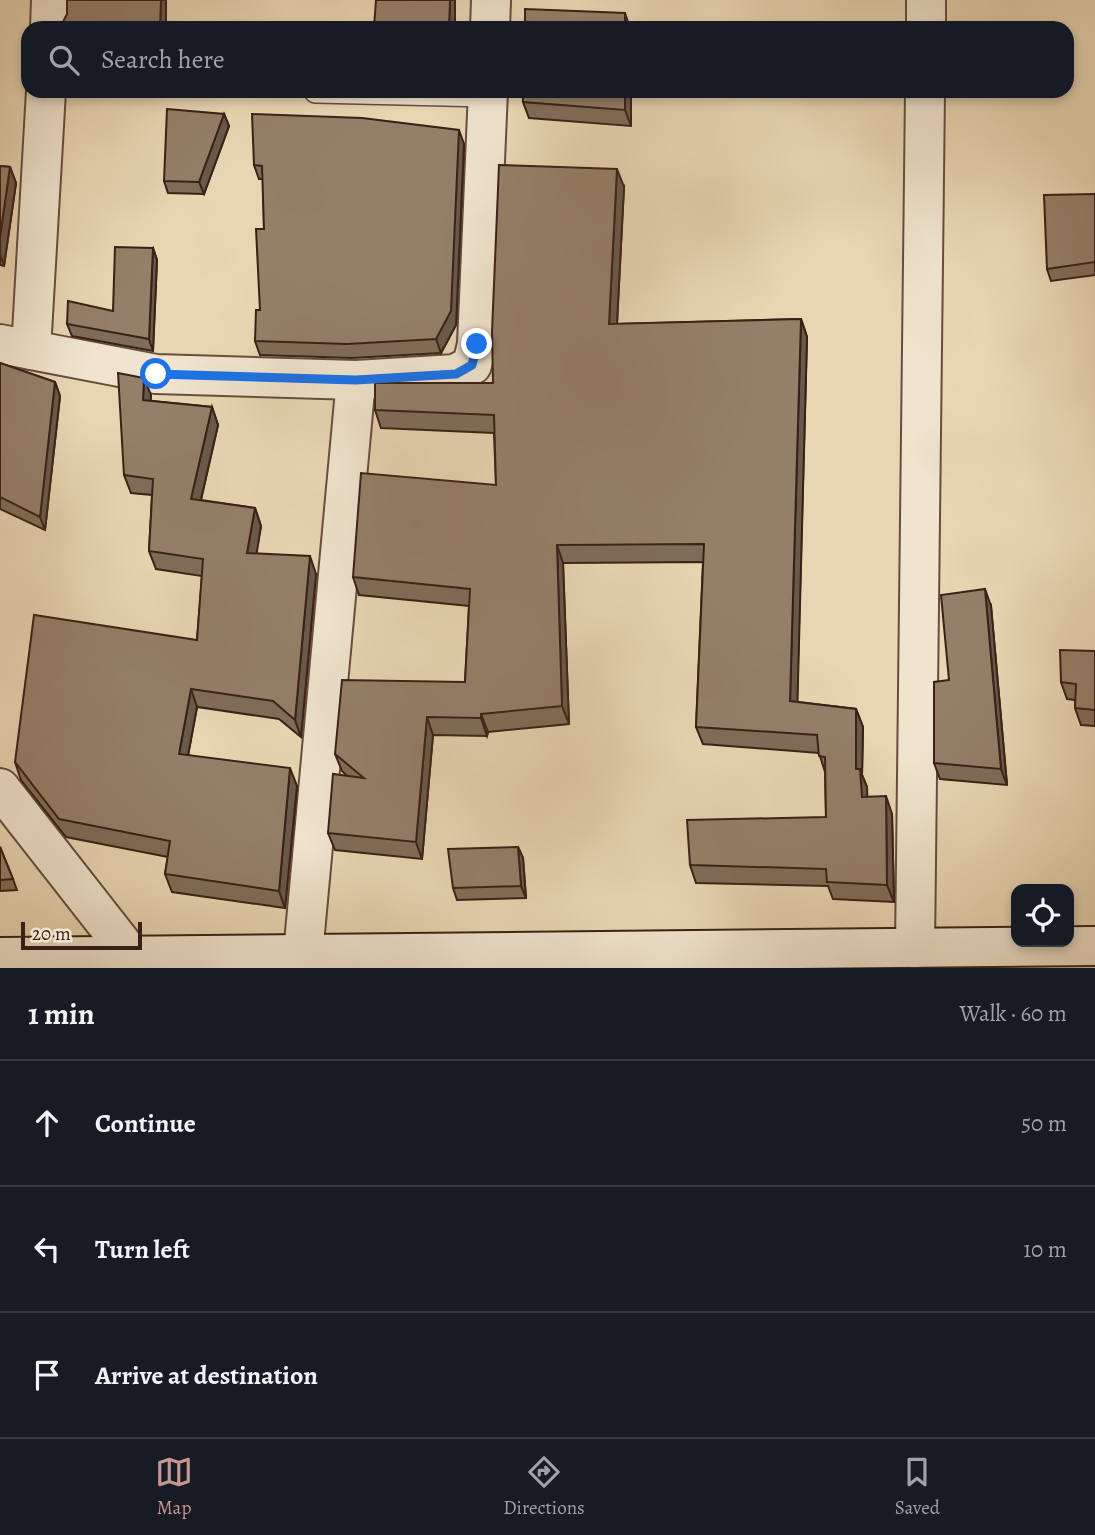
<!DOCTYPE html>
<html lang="en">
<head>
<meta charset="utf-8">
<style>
  :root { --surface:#171b24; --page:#20242c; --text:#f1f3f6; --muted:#9ea1a6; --line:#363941; --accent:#c59692 }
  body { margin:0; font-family:Alegreya,serif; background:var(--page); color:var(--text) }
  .controls { position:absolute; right:21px; bottom:21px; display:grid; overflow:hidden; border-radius:14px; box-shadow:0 4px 10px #0003 }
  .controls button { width:63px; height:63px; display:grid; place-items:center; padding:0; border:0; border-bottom:2px solid var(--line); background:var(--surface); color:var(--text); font:35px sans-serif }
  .scale { position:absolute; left:21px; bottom:18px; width:121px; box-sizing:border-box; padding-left:7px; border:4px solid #3a2117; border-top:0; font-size:19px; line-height:24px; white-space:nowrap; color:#3a2117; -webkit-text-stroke:5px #f0e4ce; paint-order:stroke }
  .stop { position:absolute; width:21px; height:21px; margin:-16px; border:5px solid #1a73e8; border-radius:50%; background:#fff }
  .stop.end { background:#1a73e8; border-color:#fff; box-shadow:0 2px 7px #0008 }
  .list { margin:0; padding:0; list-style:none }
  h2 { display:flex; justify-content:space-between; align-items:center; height:91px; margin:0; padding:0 28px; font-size:30px }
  h2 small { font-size:23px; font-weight:400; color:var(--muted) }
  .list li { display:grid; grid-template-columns:46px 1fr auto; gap:21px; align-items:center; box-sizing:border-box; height:126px; padding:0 28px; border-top:2px solid var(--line) }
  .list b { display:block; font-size:26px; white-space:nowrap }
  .list em { font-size:23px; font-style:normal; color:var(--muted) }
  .icon { flex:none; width:38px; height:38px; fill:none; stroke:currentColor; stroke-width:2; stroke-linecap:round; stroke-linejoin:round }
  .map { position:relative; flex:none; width:1095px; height:968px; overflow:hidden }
  .search { position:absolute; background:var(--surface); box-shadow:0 4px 10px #0003; left:21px; right:21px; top:21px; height:77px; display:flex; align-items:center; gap:18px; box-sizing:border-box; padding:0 24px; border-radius:21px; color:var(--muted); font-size:26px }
  .sheet { height:469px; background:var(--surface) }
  nav { display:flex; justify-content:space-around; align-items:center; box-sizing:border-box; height:98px; border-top:2px solid var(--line); background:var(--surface); font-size:19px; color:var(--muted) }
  nav a { display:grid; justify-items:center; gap:4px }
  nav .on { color:var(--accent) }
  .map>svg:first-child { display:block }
</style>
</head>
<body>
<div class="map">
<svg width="1095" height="968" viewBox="0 0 1095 968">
  <rect width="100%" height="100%" fill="#e8d6b3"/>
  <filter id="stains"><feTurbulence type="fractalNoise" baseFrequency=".00286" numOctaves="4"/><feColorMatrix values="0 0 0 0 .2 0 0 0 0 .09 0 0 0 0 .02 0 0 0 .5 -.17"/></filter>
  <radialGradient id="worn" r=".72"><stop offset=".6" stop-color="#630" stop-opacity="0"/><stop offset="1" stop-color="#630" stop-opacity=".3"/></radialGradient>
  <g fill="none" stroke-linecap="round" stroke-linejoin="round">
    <!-- lane casing -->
    <g stroke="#664e3e" stroke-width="26">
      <path id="lane" d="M316 91 488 95"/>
    </g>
    <!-- street casing -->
    <g stroke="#664e3e" stroke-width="42">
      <g id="street">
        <path d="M50 28 51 0"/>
        <path d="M490 28 491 0"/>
        <path d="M926 28V0"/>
        <path d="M0 344 156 374 356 380 455 374 472 365 477 344 488 91"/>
        <path d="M31 350 46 91"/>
        <path d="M0 788 141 968"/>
        <path d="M915 948 925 91"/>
        <path d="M303 954 356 380"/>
      </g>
    </g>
    <!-- secondary casing -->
    <g stroke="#3a2117" stroke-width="42">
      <path id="secondary" d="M0 957 1095 946"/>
    </g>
    <!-- lane -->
    <use href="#lane" stroke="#f0e4ce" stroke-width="23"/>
    <!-- street -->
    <use href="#street" stroke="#f0e4ce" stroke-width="38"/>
    <!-- secondary -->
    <use href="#secondary" stroke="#f0e4ce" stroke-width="38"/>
  </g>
  <!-- wall -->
  <g fill="#7f6d59" stroke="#3a2117" stroke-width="2">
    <path d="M631 91V126L529 118 523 102Z"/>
    <path d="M224 114 229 126 204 194 168 193 164 181Z"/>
    <path d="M464 144 456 325 441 353 352 358 260 355 255 341 260 310 264 229 263 179H259L254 165Z"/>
    <path d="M0 166 10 167 16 183 4 266 0 265Z"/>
    <path d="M624 187 617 324 801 319 807 337 797 702 856 709 863 727 862 775 867 787V797L892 814 894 902 833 899 828 886 696 883 690 865 826 817 825 772 819 753 703 744 696 727 703 562 563 563 569 724 488 732 487 736 433 735 422 859 335 850 328 833 347 776 342 771 335 754 465 682 469 606 359 595 353 577 496 485 494 433 381 428 375 410 493 383Z"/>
    <path d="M1095 194V275L1051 281 1047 269Z"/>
    <path d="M153 248 157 260 153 351 72 336 67 324 113 311Z"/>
    <path d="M0 363 55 382 60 396 45 530 0 509Z"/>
    <path d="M151 395 150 401 212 407 218 425 201 500 255 508 261 526 256 553 316 574 301 737 279 719 197 707 188 755 297 786 285 908 172 892 165 874 168 857 66 837 21 780 15 762 197 640 202 576 156 569 149 551 152 495 131 493 124 475Z"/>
    <path d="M991 606 1007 785 940 779 934 763 949 680Z"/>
    <path d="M1095 651V726L1081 725 1075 708V700L1067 699 1061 682Z"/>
    <path d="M0 847 13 879 17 890 0 891Z"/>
    <path d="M518 847 523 858 526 898 457 900 453 888Z"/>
  </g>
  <!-- shaded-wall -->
  <g fill="#685949" stroke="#3a2117" stroke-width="2">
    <path d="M161 0H166V28H160Z"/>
    <path d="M450 0H455V28H449Z"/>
    <path d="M625 13 630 28H625Z"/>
    <path d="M625 91H631V126L625 110Z"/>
    <path d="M224 114 229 126 204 194 199 182Z"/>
    <path d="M459 130 464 144 456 325 441 353 436 339Z"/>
    <path d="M10 167 16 183 4 266 0 254V237Z"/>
    <path d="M617 169 624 187 616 342 609 324Z"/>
    <path d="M153 248 157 260 153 351 149 339Z"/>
    <path d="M801 319 807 337 797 719 790 701Z"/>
    <path d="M144 378 151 395 150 418 143 400Z"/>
    <path d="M55 382 60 396 45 530 40 517Z"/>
    <path d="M212 407 218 425 197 516 191 499Z"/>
    <path d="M255 508 261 526 254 570 247 553Z"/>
    <path d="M557 545 563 563 569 724 562 706Z"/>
    <path d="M310 556 316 574 301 737 295 720Z"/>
    <path d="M985 589 991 606 1007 785 1001 769Z"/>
    <path d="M191 689 197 707 185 772 179 754Z"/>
    <path d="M856 709 863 727 862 775 867 787 868 815 862 797 856 769Z"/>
    <path d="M481 714 488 732 487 736 481 718Z"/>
    <path d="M427 717 433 735 422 859 416 842Z"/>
    <path d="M290 768 297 786 285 908 279 891Z"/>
    <path d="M886 796 892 814 894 902 887 885Z"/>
    <path d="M518 847 523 858 526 898 521 886Z"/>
  </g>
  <!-- building -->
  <g fill="#947f68" stroke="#3a2117" stroke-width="2">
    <path d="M67 0H161L160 28H60L67 14Z"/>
    <path d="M376 0H450L449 28H374Z"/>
    <path d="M525 9 625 13V28H525Z"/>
    <path d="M523 91H625V110L523 102Z"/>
    <path d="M167 109 224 114 199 182 164 181Z"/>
    <path d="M252 114 362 118 459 130 451 311 436 339 347 344 255 341 256 310H260L256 229H264L262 166 254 165Z"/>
    <path d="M499 165 617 169 609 324 801 319 790 701 856 709V769H860L862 797 886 796 887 885 827 882 826 869 690 865 687 820 826 817 825 757 819 756 817 735 696 727 704 544 557 545 562 706 481 714V718L427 717 416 842 328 833 333 774 364 778 335 754 342 680 465 682 470 589 353 577 361 473 496 485 494 415 375 410V383H493L492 332Z"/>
    <path d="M0 166 10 167 0 237Z"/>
    <path d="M1095 194V262L1047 269 1044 195Z"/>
    <path d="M115 247 153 248 149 339 67 324 68 301 113 311Z"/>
    <path d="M0 363 55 382 40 517 0 497Z"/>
    <path d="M118 373 144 378 143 400 212 407 191 499 255 508 247 553 310 556 295 720 273 701 191 689 179 754 290 768 279 891 165 874 170 841 59 819 15 762 34 615 197 640 203 559 149 551 153 479 124 475Z"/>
    <path d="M985 589 1001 769 934 763V682L949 680 941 595Z"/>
    <path d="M1060 650 1095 651V710L1075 708 1076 684 1061 682Z"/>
    <path d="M0 847 13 879 0 880Z"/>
    <path d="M518 847 521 886 453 888 448 849Z"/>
  </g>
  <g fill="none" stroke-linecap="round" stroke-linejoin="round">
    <!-- route -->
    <path stroke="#1a73e8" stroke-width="9" d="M156 374 356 380 456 374 472 365 477 344"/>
  </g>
  <rect width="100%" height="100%" filter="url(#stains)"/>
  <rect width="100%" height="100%" fill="url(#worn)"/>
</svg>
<div class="controls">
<button><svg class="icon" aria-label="locate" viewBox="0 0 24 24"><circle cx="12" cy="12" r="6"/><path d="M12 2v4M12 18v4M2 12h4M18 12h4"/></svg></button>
</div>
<div class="scale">20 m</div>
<div class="stop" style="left:156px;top:374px"></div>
<div class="stop end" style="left:477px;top:344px"></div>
<div class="search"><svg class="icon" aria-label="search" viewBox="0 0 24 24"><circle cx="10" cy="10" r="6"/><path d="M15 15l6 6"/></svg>Search here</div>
</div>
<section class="sheet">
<h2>1 min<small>Walk · 60 m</small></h2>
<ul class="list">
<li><svg class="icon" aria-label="ahead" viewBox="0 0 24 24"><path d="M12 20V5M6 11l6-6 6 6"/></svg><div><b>Continue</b></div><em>50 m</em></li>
<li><svg class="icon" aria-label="left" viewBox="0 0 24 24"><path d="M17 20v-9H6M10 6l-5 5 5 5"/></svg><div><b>Turn left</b></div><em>10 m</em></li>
<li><svg class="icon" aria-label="arrive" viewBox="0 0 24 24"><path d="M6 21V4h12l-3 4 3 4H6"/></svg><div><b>Arrive at destination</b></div></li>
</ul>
</section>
<nav>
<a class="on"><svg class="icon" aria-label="map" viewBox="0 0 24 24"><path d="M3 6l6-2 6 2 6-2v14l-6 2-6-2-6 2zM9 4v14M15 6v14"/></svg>Map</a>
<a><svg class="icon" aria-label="directions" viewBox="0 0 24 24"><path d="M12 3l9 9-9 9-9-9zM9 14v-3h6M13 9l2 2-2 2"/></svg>Directions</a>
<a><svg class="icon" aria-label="saved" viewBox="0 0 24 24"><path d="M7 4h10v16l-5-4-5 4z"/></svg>Saved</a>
</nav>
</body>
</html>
